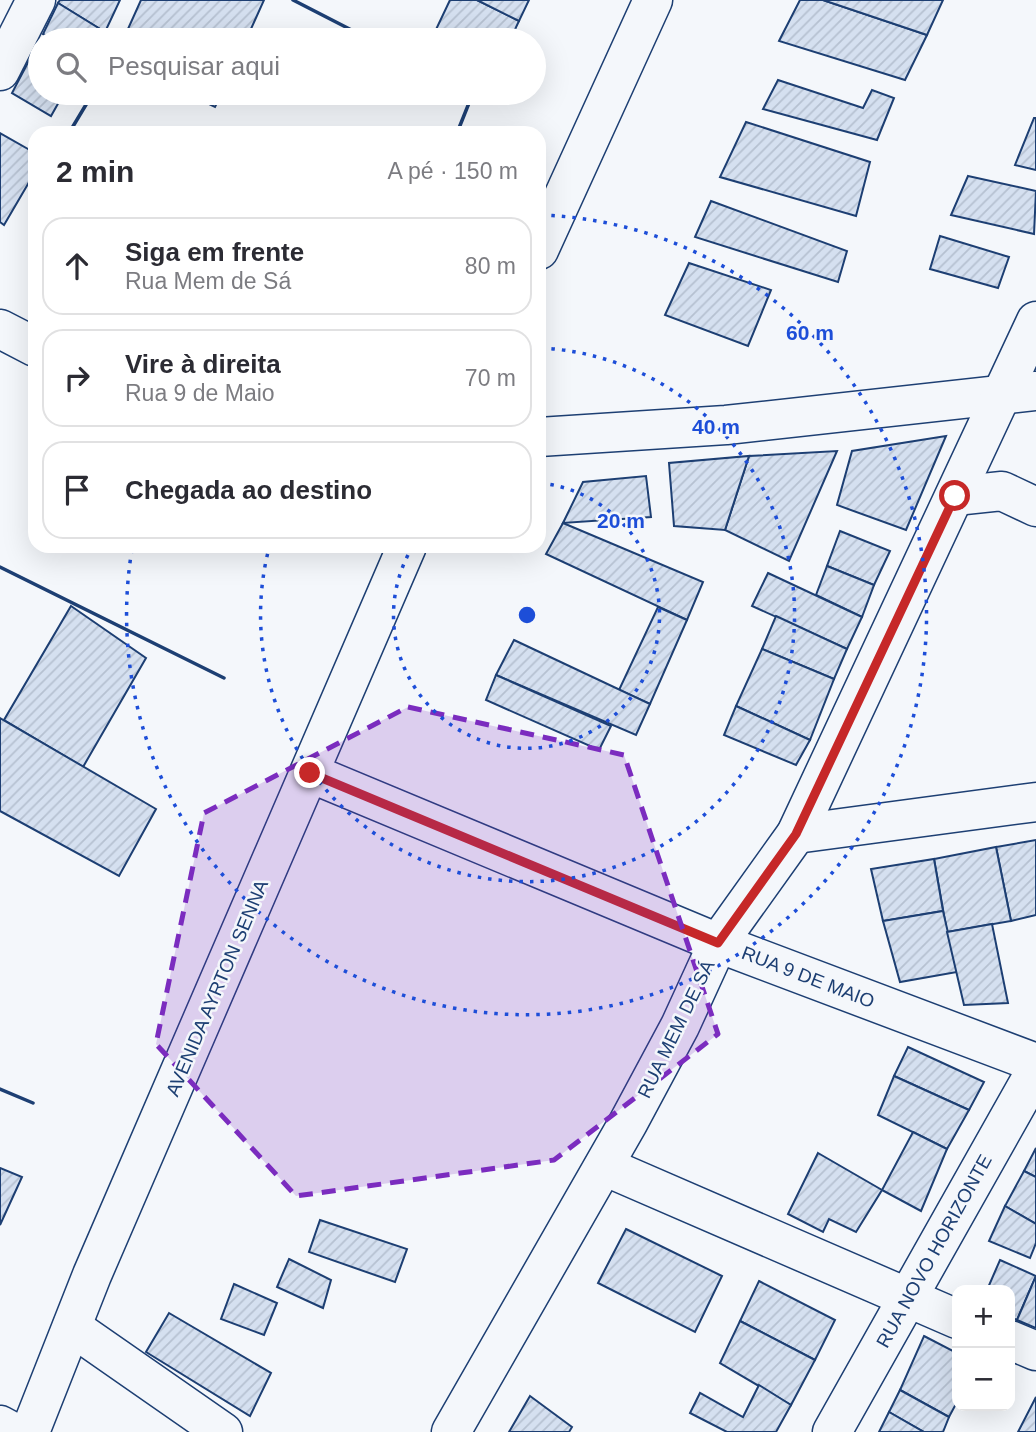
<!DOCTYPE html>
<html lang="pt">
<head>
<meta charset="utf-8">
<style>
  :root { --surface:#fff; --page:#f2f2f3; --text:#2b2b33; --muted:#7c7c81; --line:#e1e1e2 }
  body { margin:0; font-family:Arial,sans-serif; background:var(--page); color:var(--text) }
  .controls { position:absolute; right:21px; bottom:21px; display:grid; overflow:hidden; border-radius:14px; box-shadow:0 7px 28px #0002 }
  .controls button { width:63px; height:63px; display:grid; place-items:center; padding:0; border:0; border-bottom:2px solid var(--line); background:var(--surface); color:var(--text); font:35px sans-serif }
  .stop { position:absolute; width:21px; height:21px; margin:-16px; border:5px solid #c62828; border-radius:50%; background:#fff }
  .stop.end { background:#c62828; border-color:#fff; box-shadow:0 2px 7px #0008 }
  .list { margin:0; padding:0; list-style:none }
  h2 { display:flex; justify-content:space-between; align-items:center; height:91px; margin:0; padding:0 28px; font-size:30px }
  h2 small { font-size:23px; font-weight:400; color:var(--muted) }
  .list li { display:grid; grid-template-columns:46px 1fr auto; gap:21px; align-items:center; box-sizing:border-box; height:98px; margin:0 14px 14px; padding:0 14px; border:2px solid var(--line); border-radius:21px }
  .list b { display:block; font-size:26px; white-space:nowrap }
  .list p { margin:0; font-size:23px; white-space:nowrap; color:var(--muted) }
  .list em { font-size:23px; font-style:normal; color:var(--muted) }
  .icon { flex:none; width:38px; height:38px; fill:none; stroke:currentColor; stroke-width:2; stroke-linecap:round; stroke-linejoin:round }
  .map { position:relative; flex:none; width:1036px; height:1432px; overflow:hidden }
  .search { position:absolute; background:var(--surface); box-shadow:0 7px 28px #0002; left:28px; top:28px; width:518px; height:77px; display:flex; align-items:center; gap:18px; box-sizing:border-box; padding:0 24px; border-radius:38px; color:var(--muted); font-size:26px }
  .panel { position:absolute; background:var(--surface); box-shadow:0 7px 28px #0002; left:28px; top:126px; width:518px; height:427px; border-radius:21px }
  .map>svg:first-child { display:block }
</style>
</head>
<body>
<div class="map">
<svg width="1036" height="1432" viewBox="0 0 1036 1432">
  <defs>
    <pattern id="building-hatch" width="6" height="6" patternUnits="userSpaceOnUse" patternTransform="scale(1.75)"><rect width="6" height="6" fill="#d5e0f0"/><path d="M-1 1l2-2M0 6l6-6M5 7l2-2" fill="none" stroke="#b6c1d1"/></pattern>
  </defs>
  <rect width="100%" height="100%" fill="#f4f7fb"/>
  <!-- building -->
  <g fill="url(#building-hatch)" stroke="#1d3f73" stroke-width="2">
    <path d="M60 0H120L105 32 58 3Z"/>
    <path d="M141 0H264L246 40H123Z"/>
    <path d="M450 0H477L519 21 510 40H431Z"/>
    <path d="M477 0H529L519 21Z"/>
    <path d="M800 0H823L927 35 905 80 779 41Z"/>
    <path d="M823 0H943L927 35Z"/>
    <path d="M58 3 105 32 100 40H54L43 34Z"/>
    <path d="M35 49 40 52V93H64L51 116 12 93Z"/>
    <path d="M778 80 863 108 872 90 894 98 877 140 763 109Z"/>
    <path d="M186 93H222L215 107Z"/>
    <path d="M1034 118H1036V170L1015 165Z"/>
    <path d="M746 122 870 162 856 216 720 177Z"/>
    <path d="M0 133 35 153V172L4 225 0 222Z"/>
    <path d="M968 176 1036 191 1034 234 951 215Z"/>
    <path d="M711 201 847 251 838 282 695 237Z"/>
    <path d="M940 236 1009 257 998 288 930 269Z"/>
    <path d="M689 263 771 290 748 346 665 315Z"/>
    <path d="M946 436 906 530 837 505 852 451Z"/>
    <path d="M837 451 789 561 725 530 749 456Z"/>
    <path d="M749 456 725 530 674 526 669 463Z"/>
    <path d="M646 476 651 517 563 523 583 482Z"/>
    <path d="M563 523 703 582 687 620 546 554Z"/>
    <path d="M840 531 890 551 874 585 827 566Z"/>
    <path d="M827 566 874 585 862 617 816 595Z"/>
    <path d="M768 573 862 617 847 649 752 606Z"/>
    <path d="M71 606 146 658 83 767 4 720Z"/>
    <path d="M658 607 687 620 650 704 619 690Z"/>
    <path d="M776 616 847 649 834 679 762 649Z"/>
    <path d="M514 640 650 704 636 735 496 675Z"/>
    <path d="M762 649 834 679 810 740 736 706Z"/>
    <path d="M496 675 611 726 599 750 486 700Z"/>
    <path d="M736 706 810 740 796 765 724 735Z"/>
    <path d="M0 718 156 809 119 876 0 811Z"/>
    <path d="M1036 840V915L1011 921 996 847Z"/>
    <path d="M996 847 1011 921 947 932 934 859Z"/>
    <path d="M934 859 943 911 883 921 871 869Z"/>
    <path d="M943 911 957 972 900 982 883 921Z"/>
    <path d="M992 924 1008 1003 964 1005 947 932Z"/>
    <path d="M908 1047 984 1082 969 1110 894 1076Z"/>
    <path d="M894 1076 969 1110 947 1149 878 1115Z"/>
    <path d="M913 1132 947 1149 921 1211 882 1190Z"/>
    <path d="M1036 1148V1177L1024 1171Z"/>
    <path d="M818 1153 882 1190 856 1232 829 1219 823 1232 788 1214Z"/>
    <path d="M0 1168 22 1177 0 1225Z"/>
    <path d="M1024 1171 1036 1177V1224L1005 1206Z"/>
    <path d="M1005 1206 1036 1224V1243L1030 1258 989 1241Z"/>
    <path d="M320 1220 407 1249 395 1282 309 1252Z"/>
    <path d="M626 1229 722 1276 695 1332 598 1283Z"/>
    <path d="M289 1259 331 1280 323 1308 277 1287Z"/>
    <path d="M1000 1260 1036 1276 1017 1320 1010 1317V1290H987Z"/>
    <path d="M1036 1276V1328L1017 1320Z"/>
    <path d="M759 1281 835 1320 815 1360 740 1321Z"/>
    <path d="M234 1284 277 1303 264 1335 221 1319Z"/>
    <path d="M169 1313 271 1373 250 1416 146 1352Z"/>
    <path d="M740 1321 815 1360 791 1405 720 1363Z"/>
    <path d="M924 1336 957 1353V1402L949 1417 900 1390Z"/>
    <path d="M759 1385 791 1405 776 1432H727L690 1413 700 1393 743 1417Z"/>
    <path d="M900 1390 949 1417 943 1432H924L889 1412Z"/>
    <path d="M530 1396 572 1427 569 1432H509Z"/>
    <path d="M1036 1397V1432H1018Z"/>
    <path d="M889 1412 924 1432H879Z"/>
  </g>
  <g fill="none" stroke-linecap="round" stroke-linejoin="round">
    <!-- street casing -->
    <g stroke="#1d3f73" stroke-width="41">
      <g id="street">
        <path d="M0 71 36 0"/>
        <path d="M0 329 35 347"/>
        <path d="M539 437 726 425 1036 391"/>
        <path d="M955 496 1002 491 1036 507"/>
        <path d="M310 773 718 943 1036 1063"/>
        <path d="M796 834 1036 802"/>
        <path d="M604 1166 957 1319"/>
        <path d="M72 1327 223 1432"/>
        <path d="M1010 1340 1036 1351"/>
        <path d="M0 1425 13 1432"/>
        <path d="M451 1432 628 1123 680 1026 718 943 796 834 1036 321"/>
        <path d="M832 1432 1036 1070"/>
      </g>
    </g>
    <!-- highway casing -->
    <g stroke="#1d3f73" stroke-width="41">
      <g id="highway">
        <path d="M539 250 653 0"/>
        <path d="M30 1432 92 1275 407 546"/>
      </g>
    </g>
    <!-- street -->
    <use href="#street" stroke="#f4f7fb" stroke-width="38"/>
    <!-- highway -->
    <use href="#highway" stroke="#f4f7fb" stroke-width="38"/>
    <!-- wall -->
    <g stroke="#1d3f73" stroke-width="3.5">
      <path d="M293 0 371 40"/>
      <path d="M69 133 93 93"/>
      <path d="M457 133 473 93"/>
      <path d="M0 567 224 678"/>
      <path d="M0 1089 33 1103"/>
    </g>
  </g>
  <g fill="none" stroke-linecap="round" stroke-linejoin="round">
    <!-- route -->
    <path stroke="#c62828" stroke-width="9" d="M310 773 718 943 796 834 955 496"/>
  </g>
  <!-- marked area -->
  <path fill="#7b2cbf" fill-opacity="0.2" stroke="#7b2cbf" stroke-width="5" stroke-dasharray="14 9" stroke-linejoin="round" d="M408 707 624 755 718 1034 554 1160 296 1196 156 1044 204 813Z"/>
  <!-- distance rings -->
  <g fill="none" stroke="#1d4ed8" stroke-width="3.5" stroke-dasharray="3.5 7">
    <path d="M540 483A133 133 0 1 1 413 546"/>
    <path d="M541 348A267 267 0 1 1 269 548"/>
    <path d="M541 215A400 400 0 1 1 132 549"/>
  </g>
  <g text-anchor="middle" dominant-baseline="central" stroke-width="5" stroke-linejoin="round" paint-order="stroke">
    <!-- street labels -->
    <g font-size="19" fill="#1d3f73" stroke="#f4f7fb">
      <text transform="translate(808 977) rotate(21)">RUA 9 DE MAIO</text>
      <text transform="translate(217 988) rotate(-67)">AVENIDA AYRTON SENNA</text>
      <text transform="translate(676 1029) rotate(-64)">RUA MEM DE SÁ</text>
      <text transform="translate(934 1251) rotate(-61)">RUA NOVO HORIZONTE</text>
    </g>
  </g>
  <circle cx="527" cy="615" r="10" fill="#1d4ed8" stroke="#f4f7fb" stroke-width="3.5"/>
  <g font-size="21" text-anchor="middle" font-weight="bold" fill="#1d4ed8" stroke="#f4f7fb" stroke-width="5" stroke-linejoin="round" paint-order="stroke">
    <text x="810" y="340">60 m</text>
    <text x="716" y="434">40 m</text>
    <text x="621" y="528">20 m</text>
  </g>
</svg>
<div class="controls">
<button>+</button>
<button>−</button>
</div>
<div class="stop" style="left:955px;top:496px"></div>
<div class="stop end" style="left:310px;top:773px"></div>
<div class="search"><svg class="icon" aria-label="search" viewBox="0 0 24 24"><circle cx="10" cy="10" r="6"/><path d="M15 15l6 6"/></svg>Pesquisar aqui</div>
<section class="panel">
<h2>2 min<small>A pé · 150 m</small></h2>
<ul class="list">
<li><svg class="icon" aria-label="ahead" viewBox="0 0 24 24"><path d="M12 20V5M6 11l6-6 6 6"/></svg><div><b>Siga em frente</b><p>Rua Mem de Sá</p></div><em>80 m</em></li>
<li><svg class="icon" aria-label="right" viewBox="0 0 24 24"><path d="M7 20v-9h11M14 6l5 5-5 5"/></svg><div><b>Vire à direita</b><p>Rua 9 de Maio</p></div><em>70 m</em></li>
<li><svg class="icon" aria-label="arrive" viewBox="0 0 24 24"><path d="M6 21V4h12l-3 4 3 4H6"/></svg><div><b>Chegada ao destino</b></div></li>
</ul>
</section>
</div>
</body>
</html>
